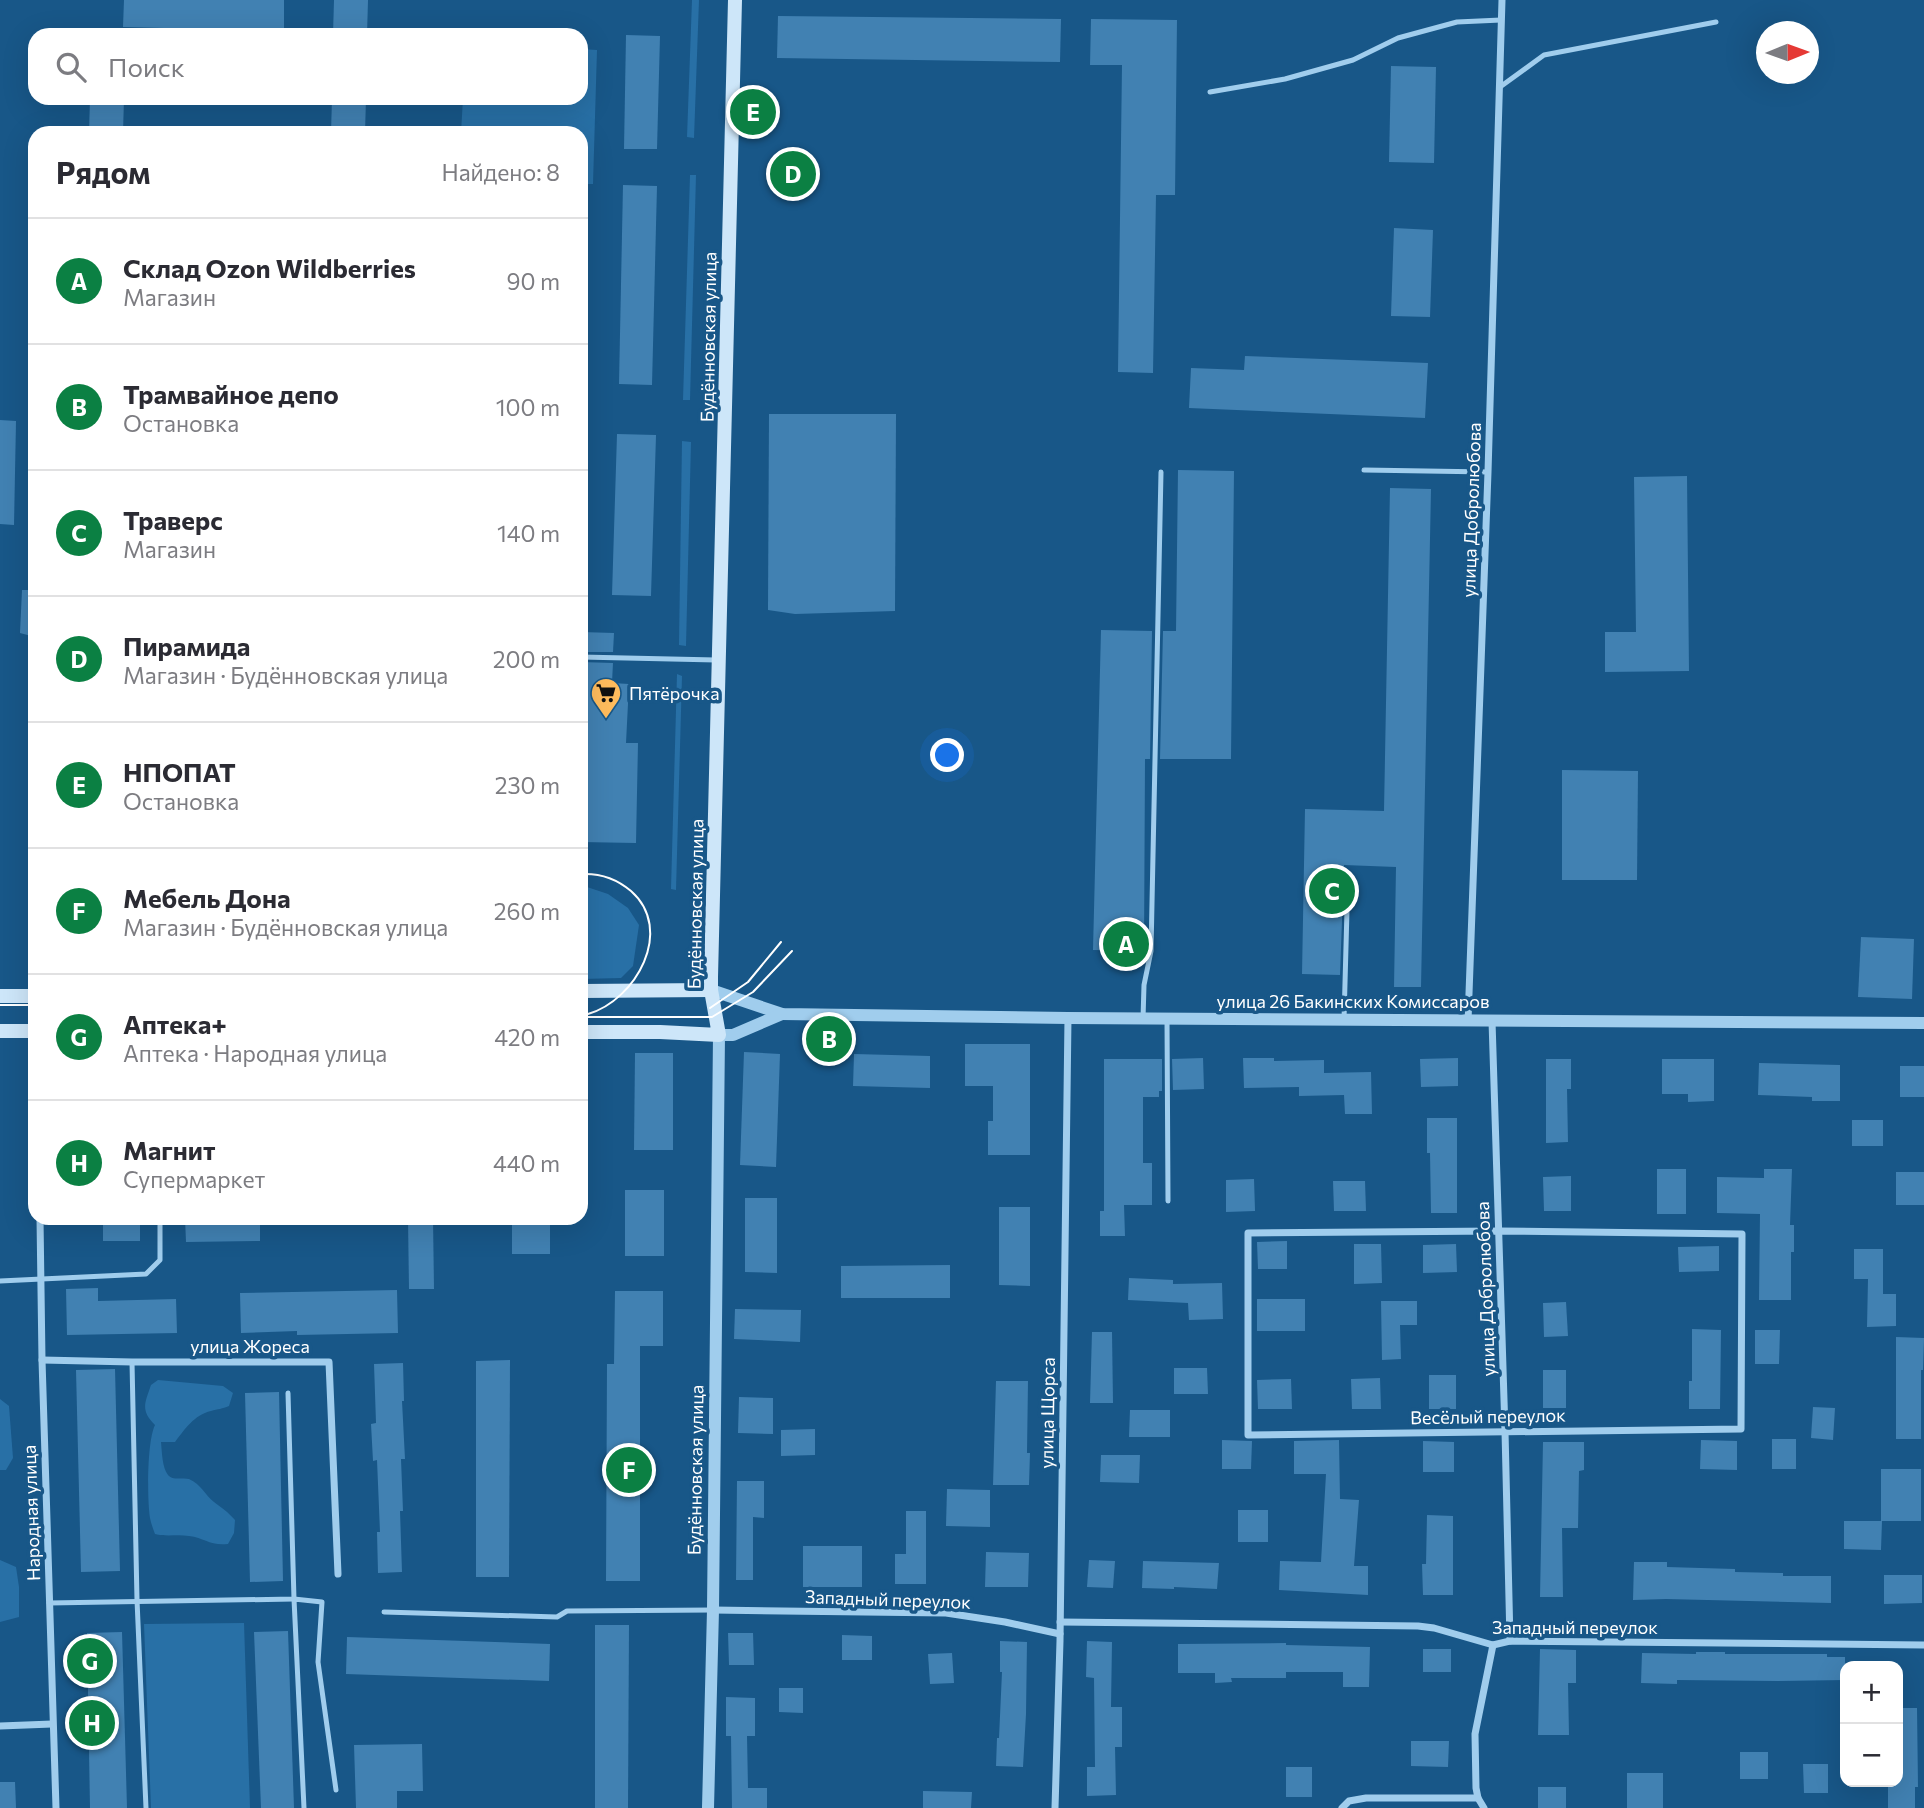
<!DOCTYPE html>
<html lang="ru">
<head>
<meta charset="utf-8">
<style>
  :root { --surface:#fff; --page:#f7f7f7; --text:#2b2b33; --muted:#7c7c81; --line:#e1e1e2; --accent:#0b8043 }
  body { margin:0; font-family:Commissioner,sans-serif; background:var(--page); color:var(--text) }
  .controls { position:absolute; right:21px; bottom:21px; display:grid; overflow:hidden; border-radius:14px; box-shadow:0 7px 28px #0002 }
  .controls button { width:63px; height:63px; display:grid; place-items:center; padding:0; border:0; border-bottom:2px solid var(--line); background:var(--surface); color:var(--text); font:35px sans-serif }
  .compass { position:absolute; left:1756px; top:21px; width:63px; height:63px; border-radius:50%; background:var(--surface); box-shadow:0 7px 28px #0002; rotate:89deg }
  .you { position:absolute; left:948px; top:756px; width:24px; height:24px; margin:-18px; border:5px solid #fff; border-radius:50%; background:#1a73e8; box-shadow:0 0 0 10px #1a73e833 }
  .badge { display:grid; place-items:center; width:46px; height:46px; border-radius:50%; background:var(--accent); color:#fff; font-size:23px; font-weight:700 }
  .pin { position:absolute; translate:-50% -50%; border:4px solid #fff; box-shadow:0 2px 7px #0006 }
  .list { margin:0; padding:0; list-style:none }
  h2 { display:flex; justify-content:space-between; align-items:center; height:91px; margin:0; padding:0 28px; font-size:30px }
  h2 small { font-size:23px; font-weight:400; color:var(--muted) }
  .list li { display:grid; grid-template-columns:46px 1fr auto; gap:21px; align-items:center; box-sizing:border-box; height:126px; padding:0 28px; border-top:2px solid var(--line) }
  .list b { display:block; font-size:26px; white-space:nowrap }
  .list p { margin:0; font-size:23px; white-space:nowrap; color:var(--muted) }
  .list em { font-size:23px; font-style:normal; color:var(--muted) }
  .icon { flex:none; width:38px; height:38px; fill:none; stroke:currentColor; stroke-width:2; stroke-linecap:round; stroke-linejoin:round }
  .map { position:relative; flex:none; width:1924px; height:1808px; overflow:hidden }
  .search { position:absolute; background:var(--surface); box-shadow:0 7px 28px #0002; left:28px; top:28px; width:560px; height:77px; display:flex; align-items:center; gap:18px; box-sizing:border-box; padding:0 24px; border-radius:21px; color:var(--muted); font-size:26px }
  .panel { position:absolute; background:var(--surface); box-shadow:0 7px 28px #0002; left:28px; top:126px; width:560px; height:1099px; border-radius:21px }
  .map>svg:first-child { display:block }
</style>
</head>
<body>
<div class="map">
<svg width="1924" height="1808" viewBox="0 0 1924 1808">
  <rect width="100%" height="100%" fill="#185788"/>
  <!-- green -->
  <g fill="#2870a6">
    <path d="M692 0H699L694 138 687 137Z"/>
    <path d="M581 49 597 50 593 184H581V133H461L463 98H581Z"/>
    <path d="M690 175H696L690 400H683Z"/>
    <path d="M682 441 691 442 686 646 679 645Z"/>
    <path d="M677 674 682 676 676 890 671 889Z"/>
    <path d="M581 885 608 894 628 908 639 925 633 966 621 978 581 979Z"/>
    <path d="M158 1380 223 1386 233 1393 229 1406C222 1409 218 1409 211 1411 194 1415 185 1429 175 1442H161C162 1452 162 1467 168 1475 173 1481 183 1477 189 1479 201 1484 205 1495 214 1502 222 1508 228 1512 235 1520L234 1533 228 1544C210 1546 205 1538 189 1536 177 1534 167 1537 155 1534 153 1529 151 1523 150 1518 147 1499 147 1441 155 1425 140 1410 145 1403 151 1385Z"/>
    <path d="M0 1399 9 1406 13 1458 6 1470H0Z"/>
    <path d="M0 1560 16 1567 19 1587V1617L0 1622Z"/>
    <path d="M244 1623 250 1808H151L144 1624Z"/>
  </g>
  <!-- building -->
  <g fill="#4181b2">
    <path d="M124 0H284V31L123 27Z"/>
    <path d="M334 0H368L367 35H333Z"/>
    <path d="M778 16 1061 19 1060 62 777 58Z"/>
    <path d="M1091 19 1177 20 1175 195H1156L1153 373 1118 372 1122 65H1090Z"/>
    <path d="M626 35 660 36 657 149H624Z"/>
    <path d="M1391 66 1436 67 1434 163 1389 162Z"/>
    <path d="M90 98H124L123 133H89Z"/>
    <path d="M332 98H366L365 133H331Z"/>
    <path d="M623 185 657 186 652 385 619 384Z"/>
    <path d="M1394 228 1433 230 1430 317 1391 316Z"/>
    <path d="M1245 356 1428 363 1425 418 1189 408 1191 368 1244 370Z"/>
    <path d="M769 414H896L895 611 795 614 768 610Z"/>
    <path d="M0 420 16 421 14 525 0 524Z"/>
    <path d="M617 434 656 435 651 596 612 595Z"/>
    <path d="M1178 470 1234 471 1231 759H1160L1163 631H1176Z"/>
    <path d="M1687 476 1689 671 1605 672V632H1636L1634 477Z"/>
    <path d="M1390 488 1431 489 1421 987H1394L1396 867 1344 865 1340 975 1302 974 1305 809 1384 811Z"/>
    <path d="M22 590H35V637L20 633Z"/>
    <path d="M1101 630 1152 631 1150 759H1145L1144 951 1093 950Z"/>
    <path d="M581 632 614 633 613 652H581Z"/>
    <path d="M581 662 613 663 612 683 629 684 626 743H638L636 843 581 842Z"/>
    <path d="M1562 770 1638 771 1637 880H1562Z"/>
    <path d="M1861 937 1914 939 1912 999 1858 997Z"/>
    <path d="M965 1044H1030V1155H988V1121H993V1086H965Z"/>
    <path d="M744 1052 780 1054 776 1167 740 1165Z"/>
    <path d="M635 1053H673V1150H634Z"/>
    <path d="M854 1054 930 1056V1088L853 1086Z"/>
    <path d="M1203 1058 1204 1089 1173 1090 1172 1059Z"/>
    <path d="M1243 1058H1274V1061L1324 1060V1073L1371 1072 1372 1114H1345L1344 1095 1299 1096V1087L1244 1088Z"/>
    <path d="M1458 1058V1086L1421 1087 1420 1059Z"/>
    <path d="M1104 1059H1162V1091H1159V1097H1143V1163H1152V1205H1124L1125 1236H1100V1211H1104Z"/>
    <path d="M1546 1059H1571V1089H1567L1568 1142 1546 1143Z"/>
    <path d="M1662 1059H1714V1101L1688 1102V1094H1662Z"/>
    <path d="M1759 1063 1840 1065V1101H1812V1097L1758 1095Z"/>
    <rect x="1900" y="1066" width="24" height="31"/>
    <path d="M1427 1118H1457V1213H1431L1430 1153H1427Z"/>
    <rect x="1852" y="1120" width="31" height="26"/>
    <rect x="1657" y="1169" width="29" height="45"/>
    <path d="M1764 1169H1792L1790 1225H1794V1252H1791V1300H1759L1760 1214 1717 1213V1177L1764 1178Z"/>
    <rect x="1896" y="1172" width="28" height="33"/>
    <path d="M1571 1176V1211H1544L1543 1177Z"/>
    <path d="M1254 1179 1255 1211 1226 1212V1180Z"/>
    <path d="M1333 1181H1365L1366 1211H1334Z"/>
    <rect x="625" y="1190" width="39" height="66"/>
    <path d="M745 1198H777V1273L745 1272Z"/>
    <path d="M999 1207H1030V1286L999 1285Z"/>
    <rect x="103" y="1218" width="37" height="23"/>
    <path d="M185 1218H260V1241L186 1242Z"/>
    <path d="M408 1218H433L434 1289H409Z"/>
    <rect x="512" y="1218" width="38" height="36"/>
    <path d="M1287 1241V1269H1258L1257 1242Z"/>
    <path d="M1354 1244H1381L1382 1283 1354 1284Z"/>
    <path d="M1456 1244 1457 1272 1423 1273V1245Z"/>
    <path d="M1719 1246V1271L1679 1272 1678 1247Z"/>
    <path d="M1854 1249H1883V1294H1896V1326L1867 1327 1868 1279H1854Z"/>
    <path d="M950 1265V1298H841V1266Z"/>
    <path d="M1129 1278 1173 1280V1284L1222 1283 1223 1319 1189 1320 1188 1303 1128 1300Z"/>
    <path d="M98 1288V1301L176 1299 177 1333 67 1335 66 1289Z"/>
    <path d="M397 1290 398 1333 297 1335V1331L241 1333 240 1293Z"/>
    <path d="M615 1291H663V1346H640V1581H606L607 1364H614Z"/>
    <rect x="1257" y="1299" width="48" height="32"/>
    <path d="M1381 1301H1417V1325H1400L1401 1359 1382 1360Z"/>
    <path d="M1566 1302 1568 1336 1544 1337 1543 1303Z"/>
    <path d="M735 1309 801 1310 800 1342 734 1339Z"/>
    <path d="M1692 1329 1721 1330 1720 1409H1689V1381H1692Z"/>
    <path d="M1755 1330H1780L1779 1364H1755Z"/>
    <path d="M1092 1332H1112L1113 1403H1090Z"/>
    <path d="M1896 1337 1924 1338 1923 1370H1921V1439H1896Z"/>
    <path d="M510 1360 509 1577H476V1361Z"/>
    <path d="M403 1363 404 1401H402L405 1459H401L403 1511H400L402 1572 378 1573 377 1532H380L377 1460 373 1461 371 1424 376 1423 374 1364Z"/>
    <path d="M1174 1368H1207L1208 1394H1174Z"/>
    <path d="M115 1369 120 1571 81 1572 76 1370Z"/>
    <rect x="1543" y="1370" width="23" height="38"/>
    <rect x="1429" y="1375" width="27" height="34"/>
    <path d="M1380 1378 1381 1409H1352L1351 1379Z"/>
    <path d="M1291 1379 1292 1409H1258L1257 1380Z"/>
    <path d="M996 1381H1028L1027 1453H1030L1029 1485H993Z"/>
    <path d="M279 1392 283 1581 250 1582 245 1393Z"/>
    <path d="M739 1397 773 1398V1434L738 1433Z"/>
    <path d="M1813 1407 1835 1408 1833 1440 1811 1438Z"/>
    <path d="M1130 1410H1170V1437H1129Z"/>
    <path d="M815 1429V1455L781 1456V1430Z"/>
    <rect x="1772" y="1439" width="24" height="30"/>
    <path d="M1222 1440 1252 1441 1251 1469H1222Z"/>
    <path d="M1339 1440 1340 1499 1359 1500 1354 1566H1368V1595L1279 1590 1280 1561 1321 1562 1326 1474H1294V1441Z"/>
    <path d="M1701 1440 1737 1441V1470L1700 1469Z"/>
    <path d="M1423 1441 1454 1442V1472H1423Z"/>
    <path d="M1543 1442H1584V1470L1579 1471 1578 1528H1562L1563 1597H1540Z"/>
    <path d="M1101 1455H1140L1139 1483 1100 1482Z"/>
    <rect x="1881" y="1469" width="40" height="52"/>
    <path d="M737 1481H764V1518L753 1517V1580H736Z"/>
    <path d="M947 1489 990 1490V1527L946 1526Z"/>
    <rect x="1238" y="1510" width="30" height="32"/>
    <path d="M906 1511H926V1584H895V1554H906Z"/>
    <path d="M1427 1515 1453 1516V1595H1423L1422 1564H1426Z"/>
    <path d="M1844 1521H1882L1881 1550 1844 1549Z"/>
    <rect x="803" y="1546" width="59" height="41"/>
    <path d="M986 1552 1029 1553 1028 1587H985Z"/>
    <path d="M1089 1560 1115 1561 1113 1588 1087 1587Z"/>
    <path d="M1143 1561 1219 1563 1217 1589 1174 1587V1589L1142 1588Z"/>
    <path d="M1634 1562H1667V1567L1735 1569V1572L1783 1573V1576H1831V1603L1666 1599 1633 1600Z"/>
    <path d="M1884 1575H1922V1603L1884 1604Z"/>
    <path d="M595 1625H629L628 1808H595Z"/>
    <path d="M288 1631 294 1808H261L254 1632Z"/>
    <path d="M122 1632 127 1808H90L87 1633Z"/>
    <path d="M728 1633H753L754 1665H729Z"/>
    <path d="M842 1635 872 1636V1660H842Z"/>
    <path d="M347 1637 550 1644 549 1681 346 1674Z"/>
    <path d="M1000 1641 1027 1642 1026 1714 1023 1767 996 1766 997 1738H999L1002 1672H1000Z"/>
    <path d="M1087 1641 1112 1642 1111 1707H1122V1747H1115L1116 1795 1087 1796V1767H1095L1094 1678 1086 1677Z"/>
    <path d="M1286 1643V1645L1370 1647 1369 1687H1343V1672H1286V1678H1231L1232 1682 1215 1683V1673H1178V1644Z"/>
    <rect x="1423" y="1649" width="28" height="23"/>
    <path d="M1540 1649 1576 1650V1683H1568L1569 1735H1538Z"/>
    <path d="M1696 1652H1725V1654H1827V1657H1845V1680L1777 1681 1677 1680V1684L1641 1683 1642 1653 1696 1654Z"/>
    <path d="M952 1653 954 1683 930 1684 928 1654Z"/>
    <path d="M779 1688H803V1713L779 1712Z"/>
    <path d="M726 1697 755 1698V1736H747L748 1788H767V1808H732L731 1736H726Z"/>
    <path d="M1898 1708H1917L1918 1787H1915V1808H1888V1782H1898Z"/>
    <path d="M1411 1741H1449L1448 1767 1411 1766Z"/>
    <path d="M422 1744 423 1791H397V1808H356L354 1745Z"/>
    <rect x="1740" y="1752" width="28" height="27"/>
    <path d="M1803 1764H1828V1793H1804Z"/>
    <rect x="1286" y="1767" width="26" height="30"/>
    <rect x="1627" y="1773" width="36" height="35"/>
    <path d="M0 1782H15L16 1808H0Z"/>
    <rect x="1538" y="1787" width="28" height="21"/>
    <path d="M923 1791 972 1792 971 1808H923Z"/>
  </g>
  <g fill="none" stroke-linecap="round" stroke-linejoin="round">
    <!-- service -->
    <g stroke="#a0cded" stroke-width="5">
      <path d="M1500 87 1544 55 1716 22"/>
      <path d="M1210 92 1285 79 1353 60 1398 38 1457 22 1501 20"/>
      <path d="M1364 470 1488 472"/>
      <path d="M581 657 716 660"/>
      <path d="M1143 1019 1144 985 1151 951 1161 472"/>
      <path d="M1167 1019 1168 1201"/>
      <path d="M1344 1020 1348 873"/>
      <path d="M0 1281 146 1274 160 1260V1218"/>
      <path d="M132 1362 137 1600 146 1808"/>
      <path d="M49 1603 294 1599 288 1393"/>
      <path d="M384 1612 557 1617 567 1611 713 1610"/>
      <path d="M304 1808 294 1599 322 1602 318 1662 336 1790"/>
    </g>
    <!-- minor -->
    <g stroke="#a0cded" stroke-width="7">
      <path d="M1468 1021 1488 472 1502 0"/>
      <path d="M1492 1021 1505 1431 1510 1641"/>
      <path d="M40 1218 42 1360 56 1808"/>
      <path d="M1499 1231 1742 1234 1741 1429 1248 1435V1233Z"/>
      <path d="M42 1360 132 1362H329L338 1574"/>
      <path d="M713 1610 946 1613 1005 1622 1060 1634"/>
      <path d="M1060 1622 1418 1626 1434 1628 1493 1645 1510 1641 1924 1645"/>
      <path d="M0 1726 52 1724"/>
      <path d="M1055 1808 1060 1641 1068 1018"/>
      <path d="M1342 1808 1349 1801 1366 1798H1478"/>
      <path d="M1484 1808 1478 1798 1476 1788 1475 1734 1493 1645"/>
    </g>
    <!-- tertiary -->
    <g stroke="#a0cded" stroke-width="12">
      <path d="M711 990 782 1014 1068 1018 1924 1023"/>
      <path d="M708 1808 713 1610 719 1035H733L782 1014"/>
    </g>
    <!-- secondary -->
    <g stroke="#cde6f9" stroke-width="14">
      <path d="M581 991 711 990"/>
      <path d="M0 996H35"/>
      <path d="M0 1031H35"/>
      <path d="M581 1032H660L719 1035 711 990V977L735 0"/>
    </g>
    <!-- tram -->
    <g stroke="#fff" stroke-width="2">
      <path d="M581 874C600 873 617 879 631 891 675 930 636 1000 588 1014"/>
      <path d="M0 1005H35"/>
      <path d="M710 1008 748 982 781 942"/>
      <path d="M581 1017H712L753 992 792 951"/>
    </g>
  </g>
  <!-- icons -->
  <defs>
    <g id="supermarket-pin" transform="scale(1.575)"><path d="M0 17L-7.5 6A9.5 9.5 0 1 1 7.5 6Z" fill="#ffbc5d" stroke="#185788"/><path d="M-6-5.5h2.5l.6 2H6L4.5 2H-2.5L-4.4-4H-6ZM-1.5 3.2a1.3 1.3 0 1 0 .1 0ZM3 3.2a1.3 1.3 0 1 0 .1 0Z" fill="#111"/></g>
  </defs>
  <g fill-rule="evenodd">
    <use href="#supermarket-pin" x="606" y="693"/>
  </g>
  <g text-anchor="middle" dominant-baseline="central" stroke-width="7" stroke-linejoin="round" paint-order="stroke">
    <!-- street labels -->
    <g font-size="18" fill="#fff" stroke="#185788">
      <text transform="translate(708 337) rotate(-89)">Будённовская улица</text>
      <text transform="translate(1471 510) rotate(-88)">улица Добролюбова</text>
      <text transform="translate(695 904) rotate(-89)">Будённовская улица</text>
      <text x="1353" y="1001">улица 26 Бакинских Комиссаров</text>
      <text transform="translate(1485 1289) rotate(-92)">улица Добролюбова</text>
      <text x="250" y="1346">улица Жореса</text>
      <text transform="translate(1047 1413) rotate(-89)">улица Щорса</text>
      <text transform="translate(1488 1416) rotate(-1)">Весёлый переулок</text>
      <text transform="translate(695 1470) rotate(-89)">Будённовская улица</text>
      <text transform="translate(31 1513) rotate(-92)">Народная улица</text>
      <text transform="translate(888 1599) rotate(2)">Западный переулок</text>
      <text x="1575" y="1627">Западный переулок</text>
    </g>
    <!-- poi labels -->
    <g font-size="18" fill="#fff" stroke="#185788" text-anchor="start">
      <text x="629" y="693">Пятёрочка</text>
    </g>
  </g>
</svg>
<div class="controls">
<button>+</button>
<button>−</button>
</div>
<svg class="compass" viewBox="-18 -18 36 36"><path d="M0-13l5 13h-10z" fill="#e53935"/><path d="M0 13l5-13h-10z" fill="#7c7c81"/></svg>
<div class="you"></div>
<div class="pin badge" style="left:1126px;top:944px">A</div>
<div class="pin badge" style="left:829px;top:1039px">B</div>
<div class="pin badge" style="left:1332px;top:891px">C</div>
<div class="pin badge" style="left:793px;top:174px">D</div>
<div class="pin badge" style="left:753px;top:112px">E</div>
<div class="pin badge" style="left:629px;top:1470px">F</div>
<div class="pin badge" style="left:90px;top:1661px">G</div>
<div class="pin badge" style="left:92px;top:1723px">H</div>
<div class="search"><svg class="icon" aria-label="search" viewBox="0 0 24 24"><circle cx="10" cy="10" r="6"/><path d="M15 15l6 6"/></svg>Поиск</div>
<section class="panel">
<h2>Рядом<small>Найдено: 8</small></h2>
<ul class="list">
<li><span class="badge">A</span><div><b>Склад Ozon Wildberries</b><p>Магазин</p></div><em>90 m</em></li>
<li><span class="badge">B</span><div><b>Трамвайное депо</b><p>Остановка</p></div><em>100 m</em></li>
<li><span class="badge">C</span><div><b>Траверс</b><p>Магазин</p></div><em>140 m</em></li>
<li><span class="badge">D</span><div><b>Пирамида</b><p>Магазин · Будённовская улица</p></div><em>200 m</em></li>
<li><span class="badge">E</span><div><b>НПОПАТ</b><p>Остановка</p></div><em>230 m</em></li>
<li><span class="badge">F</span><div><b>Мебель Дона</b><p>Магазин · Будённовская улица</p></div><em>260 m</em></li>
<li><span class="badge">G</span><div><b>Аптека+</b><p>Аптека · Народная улица</p></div><em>420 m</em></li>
<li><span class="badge">H</span><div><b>Магнит</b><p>Супермаркет</p></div><em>440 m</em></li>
</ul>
</section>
</div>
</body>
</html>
